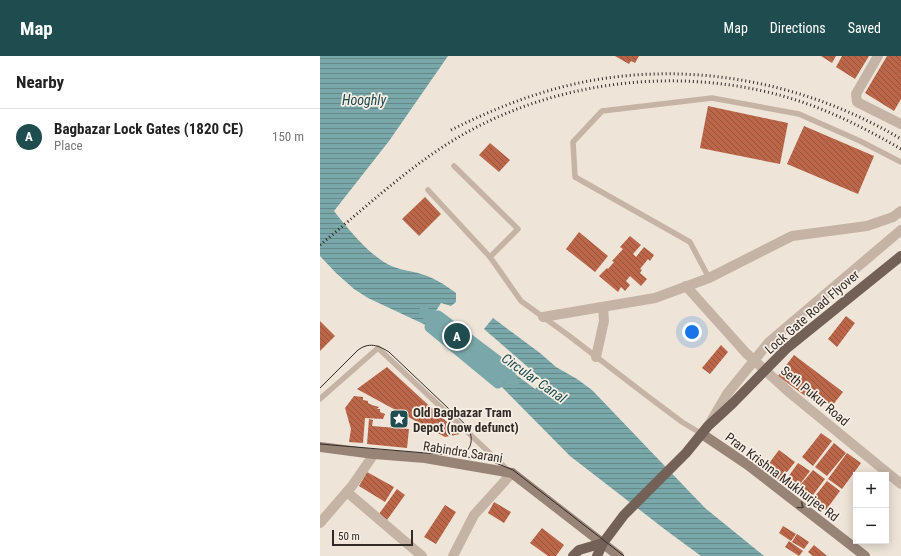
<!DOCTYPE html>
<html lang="en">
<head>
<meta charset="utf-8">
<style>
  :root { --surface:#fff; --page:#f2f2f2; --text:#222; --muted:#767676; --line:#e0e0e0; --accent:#1f4c4f }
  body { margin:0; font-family:"Roboto Condensed",sans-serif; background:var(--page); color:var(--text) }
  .controls { position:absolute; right:12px; bottom:12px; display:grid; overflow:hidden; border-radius:0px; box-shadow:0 2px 10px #0003 }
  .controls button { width:36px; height:36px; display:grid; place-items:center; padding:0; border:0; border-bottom:1px solid var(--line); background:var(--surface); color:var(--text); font:20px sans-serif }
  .scale { position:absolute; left:12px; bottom:10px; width:81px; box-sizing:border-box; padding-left:4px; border:2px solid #322a26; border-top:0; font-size:11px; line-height:14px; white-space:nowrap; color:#322a26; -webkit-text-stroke:3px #f7eee4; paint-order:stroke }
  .you { position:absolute; left:372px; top:276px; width:14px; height:14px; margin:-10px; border:3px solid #fff; border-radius:50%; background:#1a73e8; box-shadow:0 0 0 6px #1a73e833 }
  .badge { display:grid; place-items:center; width:26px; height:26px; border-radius:50%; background:var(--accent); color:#fff; font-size:13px; font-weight:700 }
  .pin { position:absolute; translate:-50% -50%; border:2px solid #fff; box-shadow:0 1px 4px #0006 }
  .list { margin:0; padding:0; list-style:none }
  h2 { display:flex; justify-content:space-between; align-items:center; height:52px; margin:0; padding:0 16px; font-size:17px }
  h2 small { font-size:13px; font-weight:400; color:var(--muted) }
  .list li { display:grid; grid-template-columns:26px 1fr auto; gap:12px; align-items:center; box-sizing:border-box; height:56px; padding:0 16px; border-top:1px solid var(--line) }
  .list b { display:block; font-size:15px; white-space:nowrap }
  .list p { margin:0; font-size:13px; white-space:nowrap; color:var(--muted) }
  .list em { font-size:13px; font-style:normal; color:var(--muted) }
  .map { position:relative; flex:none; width:581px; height:500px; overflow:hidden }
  header { display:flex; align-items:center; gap:24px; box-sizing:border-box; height:56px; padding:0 20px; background:var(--accent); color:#fff }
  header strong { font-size:19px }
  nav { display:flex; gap:22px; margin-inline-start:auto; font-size:14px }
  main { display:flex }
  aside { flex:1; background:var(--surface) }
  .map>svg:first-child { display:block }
</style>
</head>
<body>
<header>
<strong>Map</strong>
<nav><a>Map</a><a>Directions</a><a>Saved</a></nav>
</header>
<main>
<aside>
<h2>Nearby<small></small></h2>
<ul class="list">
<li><span class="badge">A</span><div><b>Bagbazar Lock Gates (1820 CE)</b><p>Place</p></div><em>150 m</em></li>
</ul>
</aside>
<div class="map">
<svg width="581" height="500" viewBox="0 0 581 500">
  <defs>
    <pattern id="water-rules" width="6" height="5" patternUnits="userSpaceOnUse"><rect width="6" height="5" fill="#7aa7a9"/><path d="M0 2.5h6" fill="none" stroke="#658889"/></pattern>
    <pattern id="building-back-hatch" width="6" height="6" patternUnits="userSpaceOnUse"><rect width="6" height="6" fill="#bb6649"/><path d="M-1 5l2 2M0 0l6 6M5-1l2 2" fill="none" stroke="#99543d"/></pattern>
  </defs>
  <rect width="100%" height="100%" fill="#eee4d8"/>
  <!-- water -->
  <g fill="url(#water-rules)">
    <path d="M0 0H128L69 85 14 155C28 173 52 203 74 211 82 214 91 215 98 217 113 221 124 228 136 237V246L131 250 121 247 116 255 118 260 110 271 48 242 34 233 16 217 0 200Z"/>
    <path d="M173 262 220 297 236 311 257 323 272 334 385 452 444 500H381L347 475 250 400 178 327 182 319 191 315 215 333 224 325 164 273Z"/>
  </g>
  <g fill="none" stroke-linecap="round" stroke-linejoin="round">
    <!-- canal -->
    <g stroke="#7aa7a9" stroke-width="11">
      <path d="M104 256 181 319 194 327"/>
      <path d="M118 260 191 315 181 319 178 327 110 271Z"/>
    </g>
  </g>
  <!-- building -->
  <g fill="url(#building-back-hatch)">
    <path d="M295 0H319L315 7 311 5 309 8Z"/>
    <path d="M501 0H516L512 7Z"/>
    <path d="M522 0H549L535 23 516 11Z"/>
    <path d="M567 0H581V43L574 55 545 37Z"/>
    <path d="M388 50 468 67 460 108 380 92Z"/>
    <path d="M484 70 554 100 538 138 467 108Z"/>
    <path d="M170 87 190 104 179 116 159 99Z"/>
    <path d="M105 141 121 158 99 180 82 163Z"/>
    <path d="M259 176 288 200 275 216 246 193Z"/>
    <path d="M310 180 321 189 313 198 316 201 324 191 334 199 330 205 328 203 320 213 322 214 320 217 327 223 321 230 310 220 306 225 310 229 305 235 301 231 298 236 279 220 287 212 288 213 294 206 292 205 303 193 300 191Z"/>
    <path d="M526 260 535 267 517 291 508 283Z"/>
    <path d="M0 265 15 280 0 295Z"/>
    <path d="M401 289 408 296 390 318 382 312Z"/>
    <path d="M474 299 523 336 512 350 493 336 488 342 458 320Z"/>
    <path d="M67 311 140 378 125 381 37 333Z"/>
    <path d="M34 340 43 341V344L48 345V347L52 349 59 351 57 353H60V356L65 358 63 363 45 362 43 387 29 386 31 373 25 352Z"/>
    <path d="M49 363 53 364 52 370 89 373 87 392 47 388Z"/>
    <path d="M501 377 512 385 493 410 482 401Z"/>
    <path d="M514 387 526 397 507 420 495 411Z"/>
    <path d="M459 394 475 406 460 425 444 414Z"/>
    <path d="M527 397 541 407 522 433 508 423Z"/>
    <path d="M478 407 490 415 474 436 463 428Z"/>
    <path d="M493 414 505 423 490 443 477 433Z"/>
    <path d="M47 416 74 431 65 446 39 430Z"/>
    <path d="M507 425 520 435 506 454 492 444Z"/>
    <path d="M77 433 85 439 67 464 59 458Z"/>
    <path d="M174 446 191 456 184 467 168 457Z"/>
    <path d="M125 449 136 456 116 488 104 481Z"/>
    <path d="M463 470 476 478 471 485 459 477Z"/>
    <path d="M222 472 244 489 236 500H228L210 487Z"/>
    <path d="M477 478 489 486 484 493 472 486Z"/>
    <path d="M469 485 483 495 479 500 465 491Z"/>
    <path d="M494 489 507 500H493L488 496Z"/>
  </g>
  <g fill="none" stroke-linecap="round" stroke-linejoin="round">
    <!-- service -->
    <g stroke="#c5b4a6" stroke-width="5.5">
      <path d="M134 110 198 173 170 201 201 245 248 279 326 339 362 366 382 378"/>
      <path d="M108 134 170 201"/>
      <path d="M389 222 370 186 255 121 253 86 282 55 392 42 479 58 540 85 581 106"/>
      <path d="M0 343 58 292 190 416"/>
    </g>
    <!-- minor -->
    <g stroke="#c5b4a6" stroke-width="10">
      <path d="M558 0 536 38 537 46 581 68"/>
      <path d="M366 230 426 297 470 337 581 428"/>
      <path d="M223 261 335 242 389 222 472 180 547 170 573 161 581 155"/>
      <path d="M276 301 284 265 283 251"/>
      <path d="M27 436 102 500"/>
      <path d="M0 467 32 430 54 398"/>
      <path d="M133 500 154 459 192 417"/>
    </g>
    <!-- tertiary -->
    <path stroke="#c5b4a6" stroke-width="10" d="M390 367 407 338 449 286 581 174"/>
    <!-- secondary -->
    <g stroke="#988477" stroke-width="10">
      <path d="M382 378 428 409 545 500"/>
      <path d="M0 391 54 398 105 402 192 417 299 500"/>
    </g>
    <!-- primary -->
    <g stroke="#736158" stroke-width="10">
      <path d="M253 500 259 494 283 487 304 459 366 397 388 370 412 348 467 292 581 200"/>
      <path d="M277 500 283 487"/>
    </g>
    <!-- tram -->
    <g stroke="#322a26" stroke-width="1">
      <path d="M0 332 38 294C49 286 58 289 69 296L148 371C154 384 152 394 139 401"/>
      <path d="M0 388 141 400 171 405 193 414 304 500"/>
    </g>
    <!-- rail -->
    <g stroke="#322a26" stroke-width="3" stroke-dasharray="1 3" stroke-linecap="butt">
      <path d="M131 74C163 58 196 44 231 34 349 0 477 21 581 83"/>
      <path d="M0 189C45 152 87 112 137 82 240 21 373 8 485 47 519 59 550 75 581 93"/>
    </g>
  </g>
  <!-- one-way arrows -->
  <defs><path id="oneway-chevron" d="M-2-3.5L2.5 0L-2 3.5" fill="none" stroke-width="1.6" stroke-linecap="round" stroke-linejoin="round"/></defs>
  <use stroke="#4c403a" href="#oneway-chevron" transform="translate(481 450) rotate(38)"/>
  <!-- icons -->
  <defs>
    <g id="sight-square" transform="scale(1)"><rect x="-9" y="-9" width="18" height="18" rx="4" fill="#1f4c4f" stroke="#f7eee4"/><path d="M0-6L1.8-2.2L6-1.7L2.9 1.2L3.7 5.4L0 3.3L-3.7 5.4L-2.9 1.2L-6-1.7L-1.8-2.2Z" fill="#fff"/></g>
  </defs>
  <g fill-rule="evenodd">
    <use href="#sight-square" x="79" y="363"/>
  </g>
  <g text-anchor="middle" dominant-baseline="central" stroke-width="3.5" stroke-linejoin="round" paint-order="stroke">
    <!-- street labels -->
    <g font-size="13" fill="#322a26" stroke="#f7eee4">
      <text transform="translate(492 256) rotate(-41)">Lock Gate Road Flyover</text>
      <text transform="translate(495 340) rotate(40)">Seth Pukur Road</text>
      <text transform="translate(143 396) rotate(9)">Rabindra Sarani</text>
      <text transform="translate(462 421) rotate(37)">Pran Krishna Mukhurjee Rd</text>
    </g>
    <!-- poi labels -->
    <g font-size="13" font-weight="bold" fill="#322a26" stroke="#f7eee4" text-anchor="start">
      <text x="93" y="356">Old Bagbazar Tram<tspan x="93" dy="15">Depot (now defunct)</tspan></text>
    </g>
    <!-- water labels -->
    <g font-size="14" font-style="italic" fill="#1f4c4f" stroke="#f7eee4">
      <text x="44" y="44">Hooghly</text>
      <text transform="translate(214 322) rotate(35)">Circular Canal</text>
    </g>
  </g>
</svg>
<div class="controls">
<button>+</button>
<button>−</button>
</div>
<div class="scale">50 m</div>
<div class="you"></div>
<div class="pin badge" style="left:137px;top:280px">A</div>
</div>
</main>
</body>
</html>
